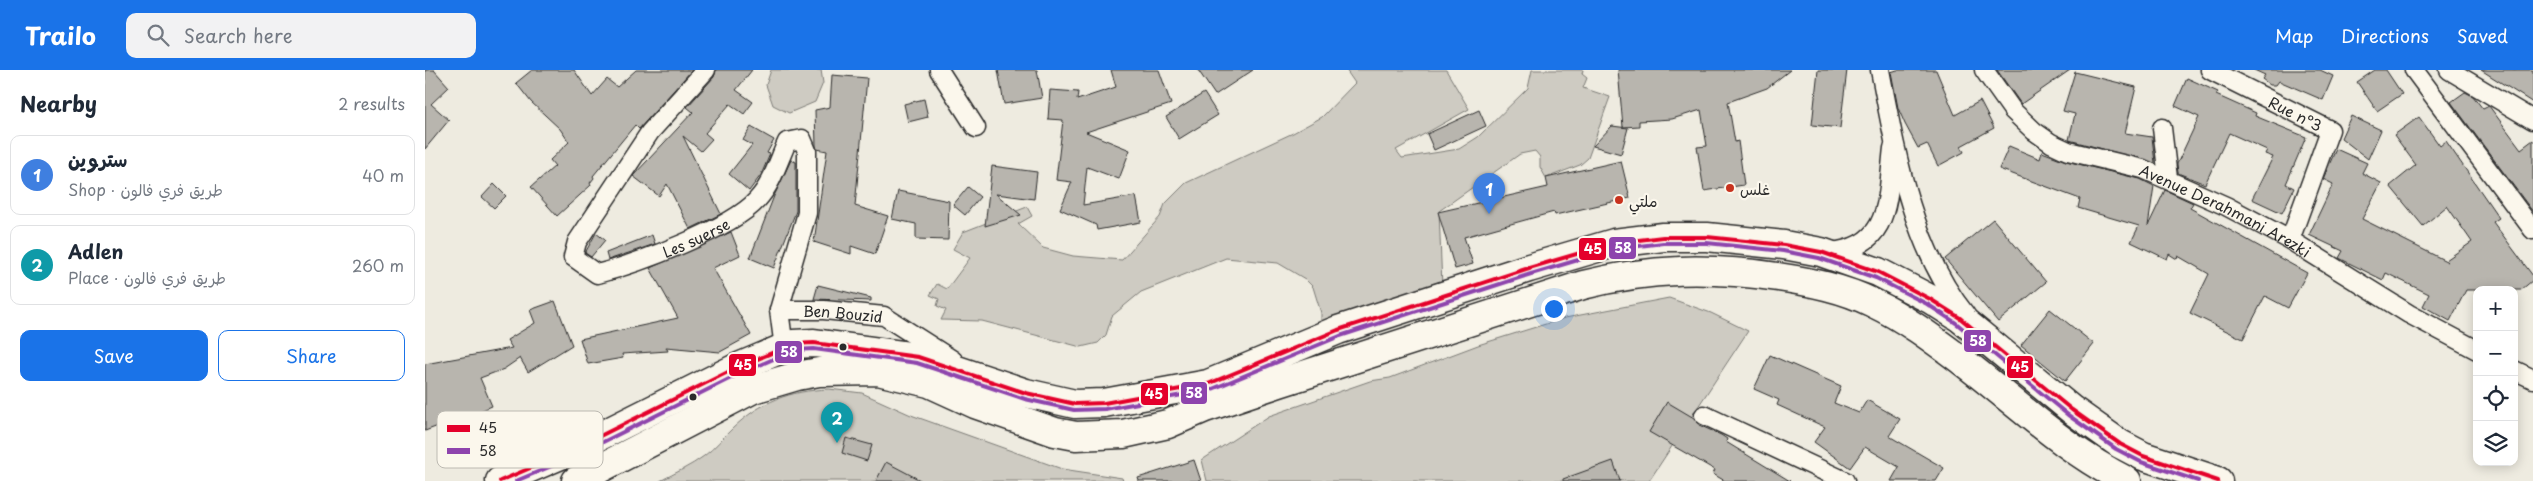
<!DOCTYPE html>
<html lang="en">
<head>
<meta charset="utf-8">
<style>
  :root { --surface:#fff; --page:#f2f2f3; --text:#1f2937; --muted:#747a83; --line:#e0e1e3; --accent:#1a73e8 }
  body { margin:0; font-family:"Playpen Sans","Playpen Sans Arabic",sans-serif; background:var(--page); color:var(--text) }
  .controls { position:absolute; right:15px; bottom:15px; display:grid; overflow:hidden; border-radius:10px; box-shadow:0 2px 12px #0003 }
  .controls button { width:45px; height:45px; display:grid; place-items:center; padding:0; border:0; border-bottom:1px solid var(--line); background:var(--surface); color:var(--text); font:25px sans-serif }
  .you { position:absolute; left:1128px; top:238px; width:18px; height:18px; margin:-12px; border:4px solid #fff; border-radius:50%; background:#1a73e8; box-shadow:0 0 0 8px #1a73e833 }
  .badge { display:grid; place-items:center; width:32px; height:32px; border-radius:50%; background:var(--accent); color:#fff; font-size:16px; font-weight:700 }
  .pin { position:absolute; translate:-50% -41px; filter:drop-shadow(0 1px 2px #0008) }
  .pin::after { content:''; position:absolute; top:26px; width:18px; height:15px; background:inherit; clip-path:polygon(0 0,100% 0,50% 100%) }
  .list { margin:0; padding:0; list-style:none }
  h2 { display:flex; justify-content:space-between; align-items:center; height:65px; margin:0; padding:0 20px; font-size:21px }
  h2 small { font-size:16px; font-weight:400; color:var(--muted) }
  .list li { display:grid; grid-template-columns:32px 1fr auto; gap:15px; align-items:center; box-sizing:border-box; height:80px; margin:0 10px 10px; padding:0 10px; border:1px solid var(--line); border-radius:10px }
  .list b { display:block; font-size:19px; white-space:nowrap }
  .list p { margin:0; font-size:16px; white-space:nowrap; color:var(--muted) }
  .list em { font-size:16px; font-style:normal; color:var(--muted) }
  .actions { display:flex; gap:10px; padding:15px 20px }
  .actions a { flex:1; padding:11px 0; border:1px solid var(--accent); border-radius:10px; text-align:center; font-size:18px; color:var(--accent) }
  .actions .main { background:var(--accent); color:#fff }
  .icon { flex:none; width:28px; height:28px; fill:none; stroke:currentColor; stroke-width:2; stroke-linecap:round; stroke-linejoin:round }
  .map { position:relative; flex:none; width:2108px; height:411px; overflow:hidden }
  header { display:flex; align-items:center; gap:30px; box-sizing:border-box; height:70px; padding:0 25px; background:var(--accent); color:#fff }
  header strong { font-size:24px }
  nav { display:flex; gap:28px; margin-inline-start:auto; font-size:18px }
  .search { width:350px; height:45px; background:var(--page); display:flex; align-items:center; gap:12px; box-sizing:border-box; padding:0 18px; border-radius:10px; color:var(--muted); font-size:19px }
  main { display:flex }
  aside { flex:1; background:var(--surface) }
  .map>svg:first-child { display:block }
</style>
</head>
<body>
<header>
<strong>Trailo</strong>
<div class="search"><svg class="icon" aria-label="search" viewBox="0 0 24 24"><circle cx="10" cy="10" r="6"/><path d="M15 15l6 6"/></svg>Search here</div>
<nav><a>Map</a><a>Directions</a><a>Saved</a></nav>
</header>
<main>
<aside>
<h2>Nearby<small>2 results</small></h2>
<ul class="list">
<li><span class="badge" style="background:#3f7fe0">1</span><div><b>ستروين</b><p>Shop · طريق فري فالون</p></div><em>40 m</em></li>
<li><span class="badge" style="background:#0f9aa8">2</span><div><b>Adlen</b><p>Place · طريق فري فالون</p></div><em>260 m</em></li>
</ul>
<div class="actions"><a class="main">Save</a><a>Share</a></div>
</aside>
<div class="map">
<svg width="2108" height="411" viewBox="0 0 2108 411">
  <rect width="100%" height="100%" fill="#eeebe0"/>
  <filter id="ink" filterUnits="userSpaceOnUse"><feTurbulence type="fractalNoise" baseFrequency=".02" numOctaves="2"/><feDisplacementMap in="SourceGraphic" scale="10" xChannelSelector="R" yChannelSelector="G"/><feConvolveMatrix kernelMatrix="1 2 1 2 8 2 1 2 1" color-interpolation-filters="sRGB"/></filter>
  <g filter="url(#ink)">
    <!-- green -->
    <g fill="#cecbc2" stroke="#7c7b76">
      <path d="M346 0H396L398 13 390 32 364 43 348 35 341 15Z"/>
      <path d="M921 0H1021L1044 39 971 80 977 88 1034 79 1053 67 1103 18 1107 0H1158L1157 4 1162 8 1158 18 1185 27 1163 88 1155 95 1121 108 1115 97V87L1110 81 1095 84 1014 141 1017 217 896 258V243L888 217 880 209 853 193 801 188 716 222 687 246 681 265 673 273 656 277 557 251 516 250 521 240 512 236 514 229 505 225 512 214 522 219 545 188 528 179 538 162 602 137 607 146 593 154 618 178 648 186 697 190 735 147 740 134 761 113 868 63 897 47 930 13Z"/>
      <path d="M1244 228 1286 243 1323 261 1224 411H782L777 390 844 346 945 311 965 308 1053 275 1140 248Z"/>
      <path d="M404 319 437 323 486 345 637 399 697 408 698 411H235C250 403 266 396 279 386 290 378 297 368 307 359 336 331 364 321 404 319Z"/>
    </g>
    <!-- building -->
    <g fill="#b8b5ae" stroke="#2b2b2b">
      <path d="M0 0H9L24 17 6 34 24 50 0 79Z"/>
      <path d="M107 0H149L167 26 182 9 192 17 211 0H267L214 59 210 55 168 106 169 108 165 113 166 115 132 146 106 117 130 96 125 90 144 72 135 59 106 32 91 13Z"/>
      <path d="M291 0H327L311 20 328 32 319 44 305 34 280 63 287 69 276 81 258 66 296 144 265 159 242 114 234 126 208 106 268 42 262 37 289 7Z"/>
      <path d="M573 0H612L617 28 579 34Z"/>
      <path d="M686 0H734L746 34 661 62 705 80 694 109 662 97 658 135 711 126 716 152 672 160 671 155 635 139 647 112 631 110 638 50 623 49 625 20 653 22 652 30 691 17Z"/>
      <path d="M773 0H828L790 25Z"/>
      <path d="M1193 0H1365L1342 18 1303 32 1310 72 1313 71 1319 115 1279 121 1272 77 1282 76 1276 40 1247 49 1214 51V56L1198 57Z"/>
      <path d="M1393 0H1422L1415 58 1387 55Z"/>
      <path d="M1472 0H1511L1530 45 1555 31 1569 58 1536 76 1539 82 1513 96 1502 74 1493 78 1480 54 1473 38 1466 2Z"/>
      <path d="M1572 0H1645L1596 34Z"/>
      <path d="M1829 0H1895L1908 6 1898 30 1854 11 1851 15H1845L1837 9 1840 5Z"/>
      <path d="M1950 0H1961L1977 24 1952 41 1932 12Z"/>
      <path d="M2056 0H2108V33L2094 24Z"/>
      <path d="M1650 2 1711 17 1700 63 1727 67 1730 93 1644 70 1650 44 1638 41Z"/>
      <path d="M407 5 442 8 430 136 463 146 450 184 426 176V184L389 172 402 81 392 79 391 76 390 40 405 37Z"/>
      <path d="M1762 8 1793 22 1791 25 1831 43 1830 46 1881 67 1861 114 1869 118 1857 143 1827 129 1848 87 1840 84 1842 80 1804 63 1780 114 1753 103 1752 94 1774 47 1750 36Z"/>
      <path d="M2040 22 2048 26 2058 39 2064 36 2096 79 2108 70V142L2026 32Z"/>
      <path d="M779 23 793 45 754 69 741 47Z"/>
      <path d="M499 29 503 47 483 52 479 34Z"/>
      <path d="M1054 40 1061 56 1009 80 1002 64Z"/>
      <path d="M1926 46 1956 60 1943 89 1916 68Z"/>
      <path d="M1994 47 2015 76 2021 71 2074 148 2068 152 2108 206V210L2096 220H2041L2025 251 1998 236 2004 224 1961 203 1958 210 1914 188 1918 181 1884 165 1908 114 1898 109 1911 79 1942 93 1937 103 1956 113 1937 149 2023 192 2021 190 2047 172 2022 136 1998 156 1965 116 1991 95 1969 65Z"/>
      <path d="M1187 56 1203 58 1196 84 1168 76Z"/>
      <path d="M326 57 349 70 342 83 345 84 336 105 324 121 304 104 327 75 318 70Z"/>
      <path d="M1584 76 1615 89 1617 82 1641 91 1715 109 1729 116 1723 156 1740 120 1768 133 1765 138 1882 203 1863 238 1840 226 1818 269 1765 243 1784 204 1753 186 1752 189 1744 184 1742 189 1706 172 1714 156 1653 138 1655 129 1574 99Z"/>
      <path d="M366 90 371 92V141L349 198 325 188 349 126Z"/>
      <path d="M1196 91 1205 128 1130 145 1129 142 1039 167 1048 194 1030 199 1013 142 1123 117 1121 108Z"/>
      <path d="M567 96 612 102 609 129 571 124 596 145 560 156Z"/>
      <path d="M69 114 81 126 69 138 57 127Z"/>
      <path d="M543 117 555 127 540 145 528 135Z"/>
      <path d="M473 121 524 131 523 170 491 169V154L467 149Z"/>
      <path d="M1568 149 1621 212 1573 252 1520 189Z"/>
      <path d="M306 162 315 185 288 198 326 265 295 282 241 277 243 281 197 284 198 288 163 294 155 269 253 248 225 198Z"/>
      <path d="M171 163 180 170 166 187 160 183Z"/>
      <path d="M227 165 230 174 183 190 181 183Z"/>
      <path d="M393 215 446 228V231L389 229Z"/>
      <path d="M130 231 147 275 103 302 95 288 79 299 55 308 67 336 17 357 16 355 0 361V294L87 278 82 270 110 253 105 240Z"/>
      <path d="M1625 239 1669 274 1640 311 1596 275Z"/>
      <path d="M1345 285 1416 316 1409 333 1434 343 1442 330 1475 349 1464 366 1519 398 1511 411H1466L1474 397 1440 377 1425 398 1389 372 1400 357 1352 335 1354 330 1329 319Z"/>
      <path d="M1242 332 1269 348 1274 355 1296 365 1302 369 1301 372 1365 411H1300L1288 404 1290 400 1224 362Z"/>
      <path d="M421 368 447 375 442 391 417 383Z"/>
      <path d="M769 390 776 411H714L713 408Z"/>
      <path d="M1188 391 1195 411H1138V409Z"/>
      <path d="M461 392 497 411H451Z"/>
    </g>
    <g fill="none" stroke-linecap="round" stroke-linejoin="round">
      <!-- street casing -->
      <g stroke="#2b2b2b" stroke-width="21">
        <g id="street">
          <path id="s1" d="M281 0 225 62 152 172 148 187 172 204C211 194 306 159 332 130 347 114 353 92 362 72L377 69 382 81V143L354 240 359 278"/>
          <path d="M514 0 551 58"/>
          <path d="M1455 0C1471 83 1487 178 1541 245"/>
          <path id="s2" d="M1559 0 1588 41 1609 61 1626 73 1643 81 1718 99 1801 136 1865 170 1984 244 2052 280"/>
          <path id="s3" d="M1785 0 1905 60 1865 170"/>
          <path d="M1989 0 2108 160"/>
          <path d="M2024 0 2108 50"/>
          <path d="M1737 58 1743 108"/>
          <path d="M1404 182C1467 178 1462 128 1468 78"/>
          <path id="s4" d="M354 240H399L459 246 528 290"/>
          <path d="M2089 300 2108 309"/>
          <path d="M1279 345 1420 411"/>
        </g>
      </g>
      <!-- highway casing -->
      <g stroke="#2b2b2b" stroke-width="31">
        <g id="highway">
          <path d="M75 411 145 381 309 299 368 274 389 273 493 287 601 323 650 334 679 333 783 314 913 260 1104 198 1189 173 1238 167H1282L1359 175 1396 182 1453 202 1505 229 1535 248 1647 340 1695 374 1718 386 1793 411"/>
          <path d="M151 411 328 319 372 306 394 302 453 301 504 313 550 334 630 362 651 366 698 364 743 354 780 338 854 313 1158 215C1226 198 1284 197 1353 207 1386 212 1418 218 1448 233 1480 248 1509 270 1537 291 1591 332 1641 381 1702 411"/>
        </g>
      </g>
      <!-- street -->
      <use href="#street" stroke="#fbf7ec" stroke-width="18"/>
      <!-- highway -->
      <use href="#highway" stroke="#fbf7ec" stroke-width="28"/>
      <!-- bus-1 casing -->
      <g stroke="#fbf7ec" stroke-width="8">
        <path id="bus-1" d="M75 411 145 381 309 299 368 274 389 273 493 287 601 323 650 334 679 333 783 314 913 260 1104 198 1189 173 1238 167H1282L1359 175 1396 182 1453 202 1505 229 1535 248 1647 340 1695 374 1718 386 1793 411"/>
      </g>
      <!-- bus-2 casing -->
      <g stroke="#fbf7ec" stroke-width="8">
        <path id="bus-2" d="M91 411 148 387 312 305 369 280 389 279 492 293 600 329 649 340 680 339 785 320 915 266 1106 204 1190 179 1238 173H1282L1358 181 1394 188 1451 208 1502 234 1531 253 1643 345 1691 379 1716 392 1773 411"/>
      </g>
      <!-- bus-1 -->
      <use href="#bus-1" stroke="#e4002b" stroke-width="4"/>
      <!-- bus-2 -->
      <use href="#bus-2" stroke="#8e44ad" stroke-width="4"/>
    </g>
  </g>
  <!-- markers -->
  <g fill="#c8321e" stroke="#fbf7ec" stroke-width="2">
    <circle cx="1305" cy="118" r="5"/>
    <circle cx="1194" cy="130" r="5"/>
  </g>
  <g fill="#2b2b2b" stroke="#fbf7ec" stroke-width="2">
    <circle cx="418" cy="277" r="4.5"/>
    <circle cx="268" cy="327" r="4.5"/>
  </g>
  <g text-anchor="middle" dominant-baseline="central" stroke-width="4.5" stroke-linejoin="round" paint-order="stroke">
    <!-- street labels -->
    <g font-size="15" fill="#2b2b2b" stroke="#fbf7ec">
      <text stroke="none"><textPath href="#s3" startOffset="96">Rue n°3</textPath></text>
      <text stroke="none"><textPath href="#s2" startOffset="288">Avenue Derahmani Arezki</textPath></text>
      <text stroke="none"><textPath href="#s1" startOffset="366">Les suerse</textPath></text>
      <text stroke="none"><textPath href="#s4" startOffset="64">Ben Bouzid</textPath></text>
    </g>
    <!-- poi labels -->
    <g font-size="15" fill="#2b2b2b" stroke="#fbf7ec" text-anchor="start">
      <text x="1315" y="118">غلس</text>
      <text x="1204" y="130">ملتي</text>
    </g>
  </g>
  <!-- legend -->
  <rect x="12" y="341" width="166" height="57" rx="8" fill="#fbf7ec" stroke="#bdbab2" stroke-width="1"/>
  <rect x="22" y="355" width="23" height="7" fill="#e4002b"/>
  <rect x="22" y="378" width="23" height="6" fill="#8e44ad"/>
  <g font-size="14" fill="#2b2b2b">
    <text x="54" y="363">45</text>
    <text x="54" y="386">58</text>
  </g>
  <g stroke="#fbf7ec" stroke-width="2">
    <rect x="1183" y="166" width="29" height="24" rx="5" fill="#8e44ad"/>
    <rect x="1153" y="167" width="29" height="24" rx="5" fill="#e4002b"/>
    <rect x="1538" y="259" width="29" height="24" rx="5" fill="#8e44ad"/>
    <rect x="349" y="270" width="29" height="24" rx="5" fill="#8e44ad"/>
    <rect x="303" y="283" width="29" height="24" rx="5" fill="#e4002b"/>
    <rect x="1581" y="285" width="28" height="24" rx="5" fill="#e4002b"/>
    <rect x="755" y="311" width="28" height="24" rx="5" fill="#8e44ad"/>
    <rect x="715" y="312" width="29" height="24" rx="5" fill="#e4002b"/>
  </g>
  <g font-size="14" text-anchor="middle" font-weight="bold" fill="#fff">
    <text x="1198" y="183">58</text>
    <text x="1168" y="184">45</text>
    <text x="1553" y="276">58</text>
    <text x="364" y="287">58</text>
    <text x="318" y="300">45</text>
    <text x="1595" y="302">45</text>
    <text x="769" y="328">58</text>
    <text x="729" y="329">45</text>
  </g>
</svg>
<div class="controls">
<button>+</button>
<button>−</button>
<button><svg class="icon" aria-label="locate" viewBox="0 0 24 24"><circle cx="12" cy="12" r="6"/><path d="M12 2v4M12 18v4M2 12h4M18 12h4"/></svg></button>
<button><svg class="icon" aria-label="layers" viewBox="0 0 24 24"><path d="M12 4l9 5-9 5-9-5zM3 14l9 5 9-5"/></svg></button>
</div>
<div class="you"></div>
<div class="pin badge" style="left:1064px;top:144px;background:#3f7fe0">1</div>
<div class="pin badge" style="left:412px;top:373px;background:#0f9aa8">2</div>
</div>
</main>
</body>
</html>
